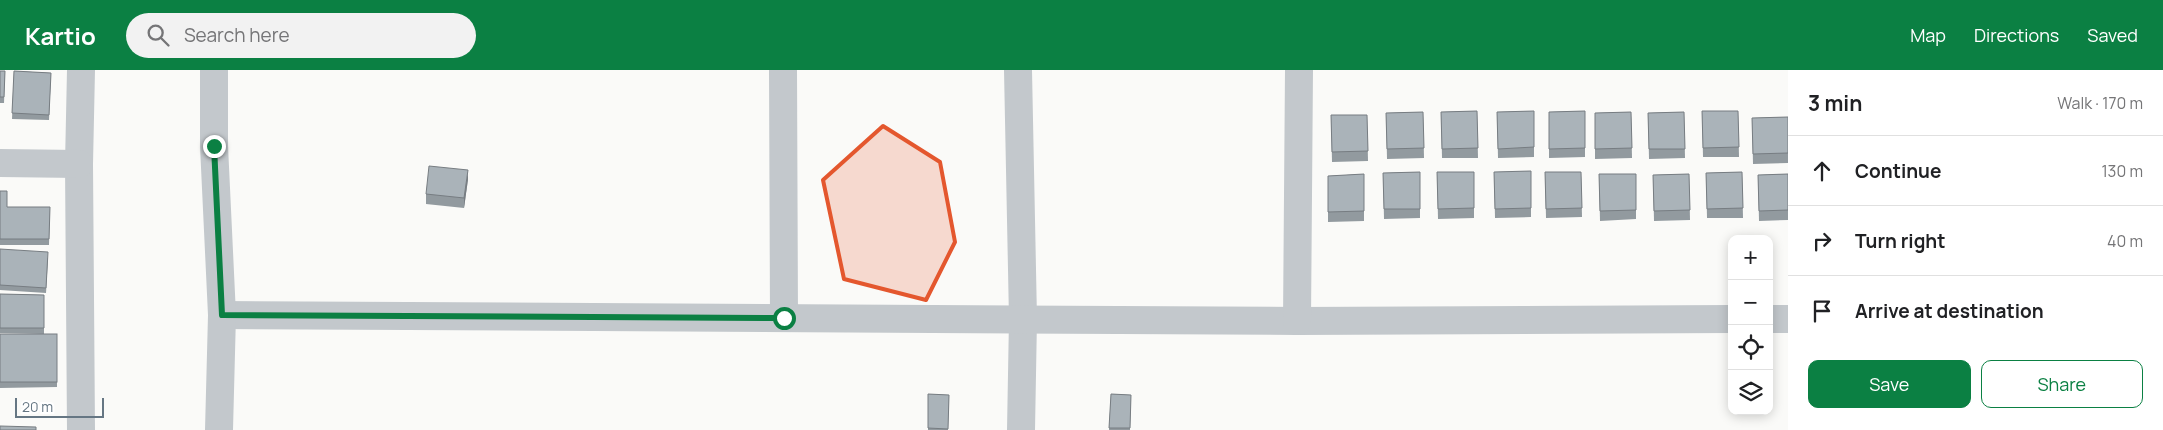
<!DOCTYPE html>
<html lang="en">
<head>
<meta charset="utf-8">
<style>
  :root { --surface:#fff; --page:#f2f2f2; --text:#202124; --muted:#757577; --line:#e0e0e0; --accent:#0b8043 }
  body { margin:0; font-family:Manrope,sans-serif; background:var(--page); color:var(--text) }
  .controls { position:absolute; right:15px; bottom:15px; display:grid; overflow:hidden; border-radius:10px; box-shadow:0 2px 12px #0003 }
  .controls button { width:45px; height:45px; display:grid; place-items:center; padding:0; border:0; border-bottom:1px solid var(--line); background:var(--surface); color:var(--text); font:25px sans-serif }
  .scale { position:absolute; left:15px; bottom:12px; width:89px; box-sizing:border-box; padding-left:5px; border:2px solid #657683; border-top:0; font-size:14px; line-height:18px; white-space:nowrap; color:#657683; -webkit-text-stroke:4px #fff; paint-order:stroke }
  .stop { position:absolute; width:15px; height:15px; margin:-11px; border:4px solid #0b8043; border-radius:50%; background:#fff }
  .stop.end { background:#0b8043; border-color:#fff; box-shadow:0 1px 5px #0008 }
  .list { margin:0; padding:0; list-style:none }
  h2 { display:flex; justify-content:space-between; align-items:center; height:65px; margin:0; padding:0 20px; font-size:21px }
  h2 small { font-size:16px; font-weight:400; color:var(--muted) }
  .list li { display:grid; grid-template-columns:32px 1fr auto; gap:15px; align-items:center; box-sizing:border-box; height:70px; padding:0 20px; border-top:1px solid var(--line) }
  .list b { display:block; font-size:19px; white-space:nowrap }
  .list em { font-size:16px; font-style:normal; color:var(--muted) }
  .actions { display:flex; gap:10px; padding:15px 20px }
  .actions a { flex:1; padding:11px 0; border:1px solid var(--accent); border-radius:10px; text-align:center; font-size:18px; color:var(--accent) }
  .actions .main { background:var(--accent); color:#fff }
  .icon { flex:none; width:28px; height:28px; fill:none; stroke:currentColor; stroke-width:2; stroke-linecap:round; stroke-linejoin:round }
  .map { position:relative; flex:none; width:1788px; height:360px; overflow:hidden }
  header { display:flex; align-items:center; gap:30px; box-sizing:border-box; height:70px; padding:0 25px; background:var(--accent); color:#fff }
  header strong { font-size:24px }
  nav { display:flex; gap:28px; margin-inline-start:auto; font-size:18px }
  .search { width:350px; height:45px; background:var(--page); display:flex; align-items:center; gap:12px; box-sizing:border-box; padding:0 18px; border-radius:28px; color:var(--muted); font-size:19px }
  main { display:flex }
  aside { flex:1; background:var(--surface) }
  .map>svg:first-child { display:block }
</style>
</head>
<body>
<header>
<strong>Kartio</strong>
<div class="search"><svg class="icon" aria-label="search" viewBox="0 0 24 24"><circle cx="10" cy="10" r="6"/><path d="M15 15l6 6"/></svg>Search here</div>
<nav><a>Map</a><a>Directions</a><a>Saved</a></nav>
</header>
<main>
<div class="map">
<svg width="1788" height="360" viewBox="0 0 1788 360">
  <rect width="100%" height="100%" fill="#fafaf8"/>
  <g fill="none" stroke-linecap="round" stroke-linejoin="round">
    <!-- minor -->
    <g stroke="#c3c8cc" stroke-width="28">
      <path d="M81 0 79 94 81 360"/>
      <path d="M783 0 784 248"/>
      <path d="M1018 0 1023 249 1021 360"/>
      <path d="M0 93 79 94"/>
      <path d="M222 245 1297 251 1732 249"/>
      <path d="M1769 249H1788"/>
      <path d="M1297 251 1299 0"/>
    </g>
    <!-- tertiary -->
    <path stroke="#c3c8cc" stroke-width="28" d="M214 0V76L222 245 219 360"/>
  </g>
  <!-- wall -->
  <g fill="#929a9f">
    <path d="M0 1H5L4 33H0Z"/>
    <path d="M14 1 51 3 49 50 12 49Z"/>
    <path d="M1477 41 1478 88H1442L1441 42Z"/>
    <path d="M1534 41V87L1498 88 1497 42Z"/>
    <path d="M1585 41V87L1549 88V42Z"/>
    <path d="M1702 41H1738L1739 87H1703Z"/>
    <path d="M1423 42 1424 88 1387 89 1386 43Z"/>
    <path d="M1631 42 1632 88 1595 89V43Z"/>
    <path d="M1684 42 1685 88 1649 89 1648 43Z"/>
    <path d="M1331 45H1367L1368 91 1332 92Z"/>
    <path d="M1788 47V93L1753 94 1752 48Z"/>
    <path d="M1531 101V147L1495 148 1494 102Z"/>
    <path d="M1420 102V148L1384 149 1383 103Z"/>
    <path d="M1437 102H1474V148L1438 149Z"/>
    <path d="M1545 102H1581L1582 147 1546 148Z"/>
    <path d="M1742 102 1743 148H1707L1706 103Z"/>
    <path d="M1364 104V151L1328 152V106Z"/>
    <path d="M1599 104H1636V149L1600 151Z"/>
    <path d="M1689 104 1690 150 1654 151 1653 105Z"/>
    <path d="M1788 104V150L1759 151 1758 105Z"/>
    <path d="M468 109 464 138 426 134V124Z"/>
    <path d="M0 121 7 137H50L49 175H0Z"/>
    <path d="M0 179 48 188 46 223 0 220Z"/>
    <path d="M0 224 44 225V264L0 263Z"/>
    <path d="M0 264H57V317L0 318Z"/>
    <path d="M928 324 949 325 948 360H928Z"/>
    <path d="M1111 324 1131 325 1130 360H1109Z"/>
  </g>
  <!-- shaded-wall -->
  <path fill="#777d82" d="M468 100V109L464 138V128Z"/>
  <!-- building -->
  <g fill="#aab3b9" stroke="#777d82">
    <path d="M0 1H5L4 27H0Z"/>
    <path d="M14 1 51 3 49 45 12 43Z"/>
    <path d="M1477 41 1478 78 1442 79 1441 42Z"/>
    <path d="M1534 41V77L1498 79 1497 42Z"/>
    <path d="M1585 41V78L1549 79V42Z"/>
    <path d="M1702 41H1738L1739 77 1703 78Z"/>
    <path d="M1423 42 1424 78 1387 79 1386 43Z"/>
    <path d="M1631 42 1632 78 1595 79V43Z"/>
    <path d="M1684 42 1685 79H1649L1648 43Z"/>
    <path d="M1331 45H1367L1368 81 1332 82Z"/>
    <path d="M1788 47V83L1753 84 1752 48Z"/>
    <path d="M429 96 468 100 464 128 426 124Z"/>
    <path d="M1531 101V138L1495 139 1494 102Z"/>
    <path d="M1420 102V139H1384L1383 103Z"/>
    <path d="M1437 102H1474V138L1438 139Z"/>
    <path d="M1545 102H1581L1582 138 1546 139Z"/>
    <path d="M1742 102 1743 138 1707 139 1706 103Z"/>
    <path d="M1364 104V141L1328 142V106Z"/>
    <path d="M1599 104H1636V140L1600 141Z"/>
    <path d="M1689 104 1690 140 1654 141 1653 105Z"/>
    <path d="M1788 104V140L1759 141 1758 105Z"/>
    <path d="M0 121H7V137H50L49 169H0Z"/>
    <path d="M0 179 48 182 46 218 0 215Z"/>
    <path d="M0 224 44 225V258H0Z"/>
    <rect x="0" y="264" width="57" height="48"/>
    <path d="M928 324 949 325 948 359 928 358Z"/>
    <path d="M1111 324 1131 325 1130 358H1109Z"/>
    <path d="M0 356 36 357V360H0Z"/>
  </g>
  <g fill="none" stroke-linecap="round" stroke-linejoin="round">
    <!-- route -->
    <path stroke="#0b8043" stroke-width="6" d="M214 76 222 245 784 248"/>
  </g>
  <!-- marked area -->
  <path fill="#e4572e" fill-opacity="0.2" stroke="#e4572e" stroke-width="4" stroke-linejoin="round" d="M883 56 940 92 955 172 926 230 844 209 823 110Z"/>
</svg>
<div class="controls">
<button>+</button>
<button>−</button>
<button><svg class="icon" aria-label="locate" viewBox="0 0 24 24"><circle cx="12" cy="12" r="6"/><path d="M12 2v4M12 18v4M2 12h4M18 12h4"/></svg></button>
<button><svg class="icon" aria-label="layers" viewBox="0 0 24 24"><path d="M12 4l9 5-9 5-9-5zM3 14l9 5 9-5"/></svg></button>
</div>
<div class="scale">20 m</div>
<div class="stop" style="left:784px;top:248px"></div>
<div class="stop end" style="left:214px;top:76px"></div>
</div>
<aside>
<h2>3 min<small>Walk · 170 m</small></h2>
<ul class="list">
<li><svg class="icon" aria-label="ahead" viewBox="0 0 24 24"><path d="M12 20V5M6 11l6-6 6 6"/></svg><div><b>Continue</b></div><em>130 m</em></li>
<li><svg class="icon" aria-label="right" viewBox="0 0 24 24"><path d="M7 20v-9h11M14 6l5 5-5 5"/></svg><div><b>Turn right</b></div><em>40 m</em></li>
<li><svg class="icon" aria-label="arrive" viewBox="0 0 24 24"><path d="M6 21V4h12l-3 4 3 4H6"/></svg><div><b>Arrive at destination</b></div></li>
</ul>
<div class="actions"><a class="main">Save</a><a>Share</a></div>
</aside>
</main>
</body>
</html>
